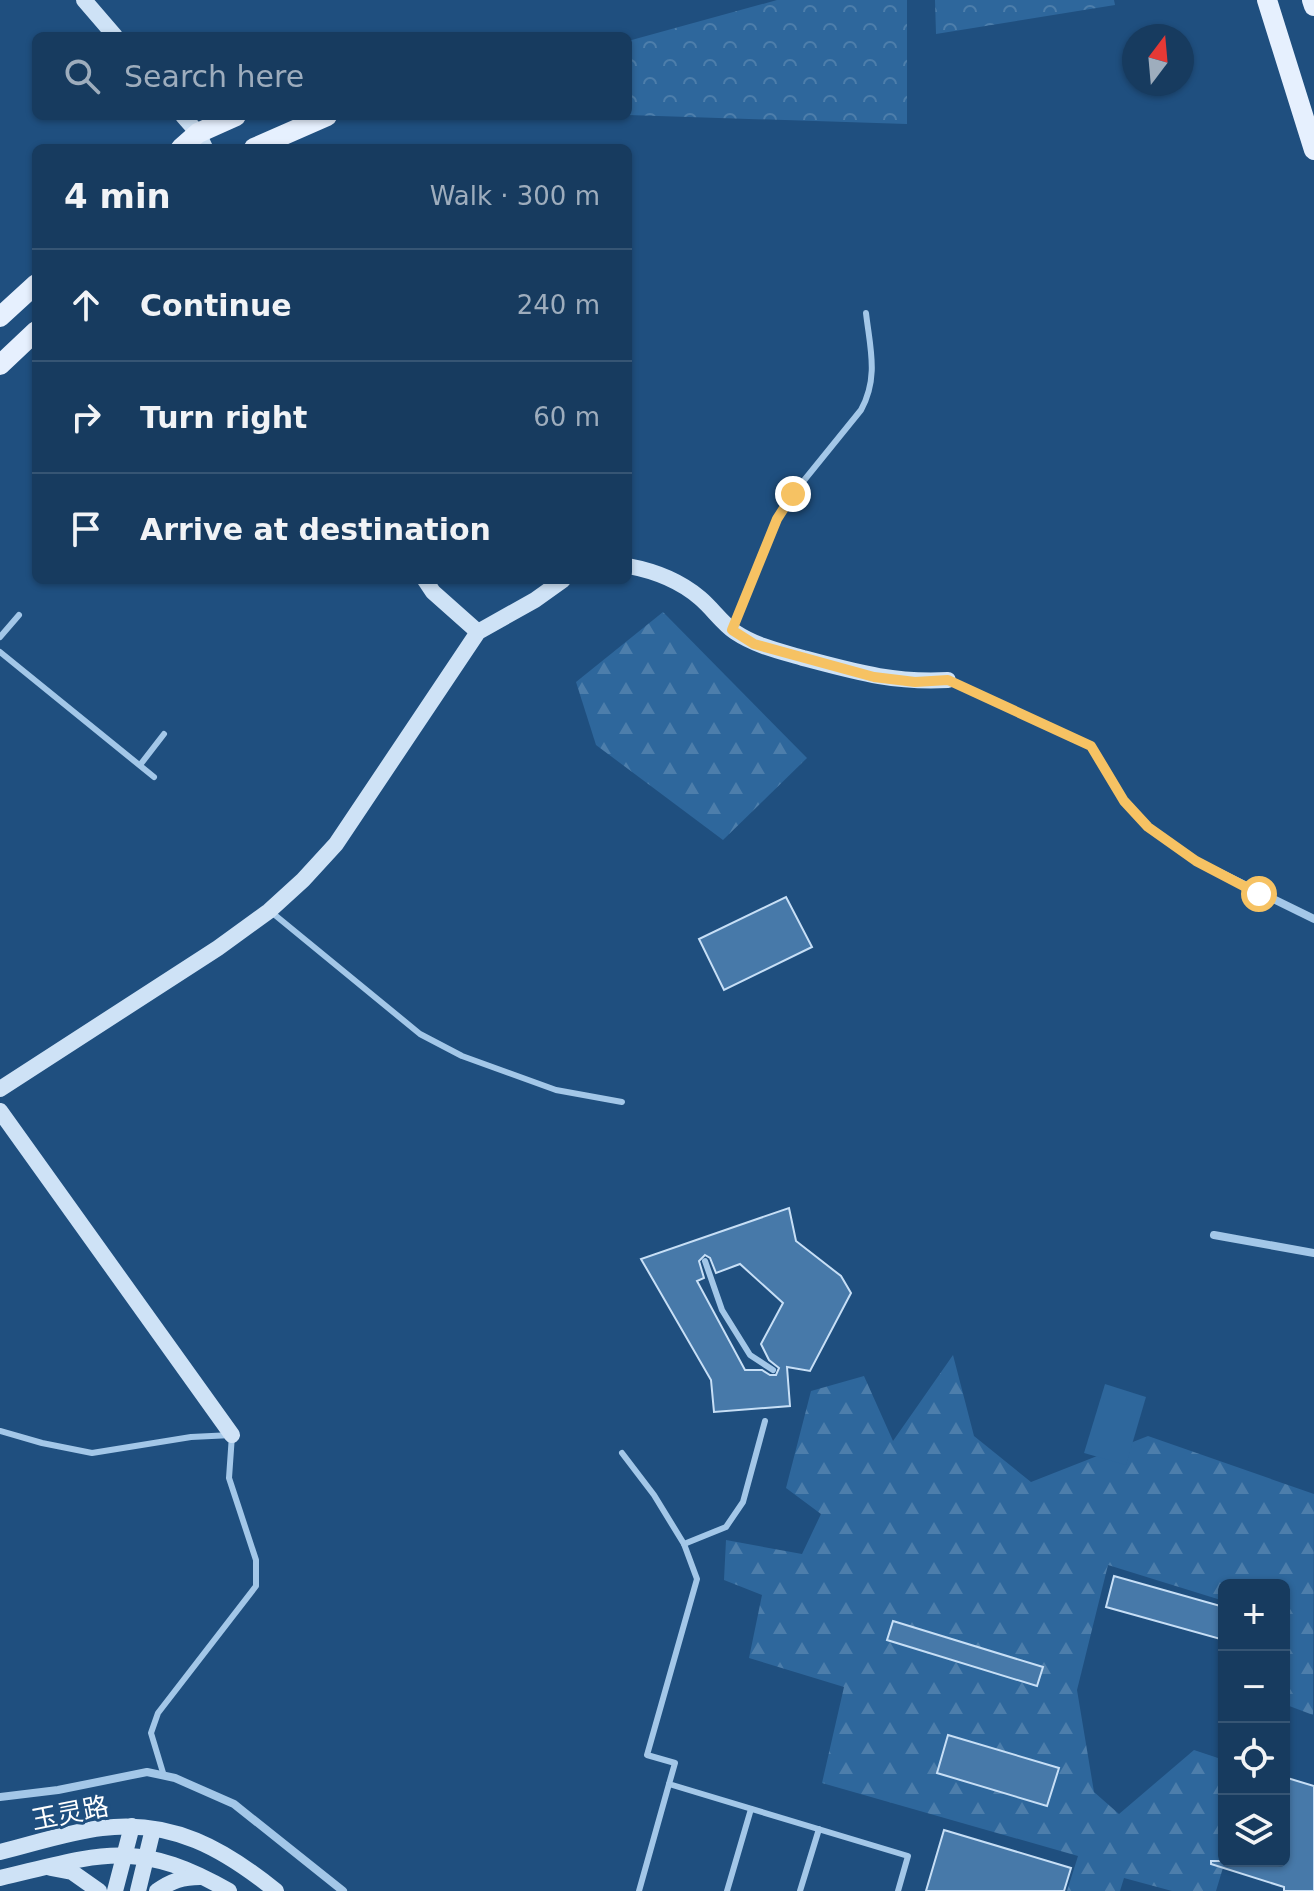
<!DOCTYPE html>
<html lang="en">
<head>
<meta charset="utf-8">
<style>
  :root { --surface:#173b5f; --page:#244668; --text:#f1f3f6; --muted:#9eadbd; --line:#365574 }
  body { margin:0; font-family:"DejaVu Sans","Noto Sans SC",sans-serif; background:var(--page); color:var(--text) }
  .controls { position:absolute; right:24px; bottom:24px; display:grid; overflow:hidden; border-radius:12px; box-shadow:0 2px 6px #0004 }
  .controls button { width:72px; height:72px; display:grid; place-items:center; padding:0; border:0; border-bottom:2px solid var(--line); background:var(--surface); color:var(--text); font:40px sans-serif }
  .compass { position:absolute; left:1122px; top:24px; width:72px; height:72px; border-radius:50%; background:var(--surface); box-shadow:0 2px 6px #0004; rotate:16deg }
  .stop { position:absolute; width:24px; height:24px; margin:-18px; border:6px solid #f6c263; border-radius:50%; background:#fff }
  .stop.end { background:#f6c263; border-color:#fff; box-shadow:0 2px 8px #0008 }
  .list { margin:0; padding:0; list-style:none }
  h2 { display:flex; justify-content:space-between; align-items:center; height:104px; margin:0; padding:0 32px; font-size:34px }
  h2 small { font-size:26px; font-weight:400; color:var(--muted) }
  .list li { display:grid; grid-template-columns:52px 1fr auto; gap:24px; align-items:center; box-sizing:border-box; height:112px; padding:0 32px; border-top:2px solid var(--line) }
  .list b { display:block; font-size:30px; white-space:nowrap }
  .list em { font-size:26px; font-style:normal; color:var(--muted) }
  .icon { flex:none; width:44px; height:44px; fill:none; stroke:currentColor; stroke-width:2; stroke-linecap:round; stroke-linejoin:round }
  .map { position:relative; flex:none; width:1314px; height:1891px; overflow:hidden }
  .search { position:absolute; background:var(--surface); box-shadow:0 2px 6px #0004; left:32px; top:32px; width:600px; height:88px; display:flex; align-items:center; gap:20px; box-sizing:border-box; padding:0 28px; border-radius:12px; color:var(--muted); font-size:30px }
  .panel { position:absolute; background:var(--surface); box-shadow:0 2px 6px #0004; left:32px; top:144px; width:600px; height:440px; border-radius:12px }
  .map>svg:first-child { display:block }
</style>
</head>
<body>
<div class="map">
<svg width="1314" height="1891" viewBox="0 0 1314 1891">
  <defs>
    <pattern id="forest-firs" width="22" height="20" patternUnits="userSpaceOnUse" patternTransform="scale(2)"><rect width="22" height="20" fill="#2e679c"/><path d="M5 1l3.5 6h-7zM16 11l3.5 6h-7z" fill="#4d7eab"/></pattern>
    <pattern id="park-crowns" width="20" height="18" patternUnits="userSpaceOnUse" patternTransform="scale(2)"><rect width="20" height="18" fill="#2e679c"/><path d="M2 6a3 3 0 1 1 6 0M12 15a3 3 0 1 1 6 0" fill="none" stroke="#4d7eab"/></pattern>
  </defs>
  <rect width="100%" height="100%" fill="#1f4f7f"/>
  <!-- forest -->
  <g fill="url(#forest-firs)">
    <path d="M663 612 807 758 723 840 596 745 576 682Z"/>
    <path d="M953 1355 974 1436 1031 1482 1148 1436 1314 1494 1313 1715 1284 1704V1630L1289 1622 1284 1620V1585H1224V1601L1108 1565 1077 1690 1094 1792 1119 1814 1194 1750 1224 1760 1225 1861 1216 1891H1172L1124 1878 1120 1891H1067L1078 1856 822 1783 844 1687 749 1658 762 1595 724 1580 726 1540 802 1554 821 1514 786 1488 811 1391 864 1376 893 1441Z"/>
  </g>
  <!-- park -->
  <g fill="url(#park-crowns)">
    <path d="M777 0H907V124L628 115V41Z"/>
    <path d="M935 0H1114L1115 5 936 34Z"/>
  </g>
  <!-- garden -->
  <path fill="#2e679c" d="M1105 1384 1146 1397 1126 1465 1084 1453Z"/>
  <!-- building -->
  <g fill="#4779a9" stroke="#c7dff6" stroke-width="2" fill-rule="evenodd">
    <path d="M786 897 812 947 724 990 699 939Z"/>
    <path d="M789 1208 796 1241 841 1276 851 1293 810 1371 787 1367 790 1406 714 1412 711 1380 641 1259ZM705 1255 710 1258 716 1273 740 1264 783 1303 761 1344 769 1360 779 1368 776 1375H770L762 1370H745L697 1281 704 1278 699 1261Z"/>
    <path d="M1114 1576 1224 1607V1640L1106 1607Z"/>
    <path d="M893 1621 1043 1667 1037 1686 887 1640Z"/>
    <path d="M948 1735 1059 1768 1047 1806 937 1773Z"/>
    <path d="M1284 1777 1314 1786V1891H1284V1887L1211 1864V1861H1284Z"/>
    <path d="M944 1830 1071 1868 1064 1891H926Z"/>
  </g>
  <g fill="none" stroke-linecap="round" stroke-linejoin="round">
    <!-- lane -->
    <g stroke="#a3c7e8" stroke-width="6">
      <path d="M733 626 777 519 793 494 861 410C879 377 870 348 866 313"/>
      <path d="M0 637 19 615"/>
      <path d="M0 652 154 777"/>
      <path d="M140 765 164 734"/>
      <path d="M270 911 420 1034 462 1056 556 1090 622 1102"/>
      <path d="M705 1261 722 1310 750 1355 773 1370"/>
      <path d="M0 1431 42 1443 92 1453 191 1437 232 1435 229 1478 256 1560V1586L158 1713 151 1733 164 1776"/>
      <path d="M622 1453 654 1495 684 1544 697 1579 647 1755 675 1763 669 1784 908 1856 898 1891"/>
      <path d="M684 1544 726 1527 743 1502 765 1421"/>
      <path d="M639 1891 669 1784"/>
      <path d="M727 1891 751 1809"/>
      <path d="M800 1891 819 1829"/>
    </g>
    <!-- street -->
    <g stroke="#a3c7e8" stroke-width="8">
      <path d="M948 680 1091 746 1124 801 1148 827 1196 861 1314 919"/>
      <path d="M1214 1235 1314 1253"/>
      <path d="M0 1797 58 1790 147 1772 175 1778 234 1804 343 1891"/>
    </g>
    <!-- secondary -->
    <g stroke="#cee2f6" stroke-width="16">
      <path d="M84 0 115 36"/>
      <path d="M183 116 198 133 205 148"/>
      <path d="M628 566C655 571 679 580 700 598 712 608 722 623 735 632 756 646 779 651 803 658 856 672 893 683 948 680"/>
      <path d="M425 580 433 592 478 632"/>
      <path d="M0 1089 218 948 269 911 303 880 336 844 478 632 535 600 563 580"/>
      <path d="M0 1111 232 1435"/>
      <path d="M0 1852C33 1844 68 1832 102 1828 172 1819 224 1849 276 1891"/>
      <path d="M51 1868 72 1872 99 1891"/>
      <path d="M0 1878C98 1855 135 1837 229 1891"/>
      <path d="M115 1891 132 1826"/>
      <path d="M138 1891 153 1829"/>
      <path d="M157 1891C171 1881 183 1877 200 1877"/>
    </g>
    <!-- primary -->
    <g stroke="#e6f0fe" stroke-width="20">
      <path d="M1267 0 1314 150"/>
      <path d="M1312 0 1314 6"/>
      <path d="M181 148 198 133 236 116"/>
      <path d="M254 148 327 116"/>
      <path d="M0 317 36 284"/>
      <path d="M0 365 36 331"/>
    </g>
  </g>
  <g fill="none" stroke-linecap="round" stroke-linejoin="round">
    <!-- route -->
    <path stroke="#f6c263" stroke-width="10" d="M793 494 777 519 732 630 754 644 874 677 915 682 948 680 1091 746 1124 801 1148 827 1196 861 1259 894"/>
  </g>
  <g text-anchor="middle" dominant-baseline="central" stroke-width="6" stroke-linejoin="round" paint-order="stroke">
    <!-- street labels -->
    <g font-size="26" fill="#fff" stroke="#1f4f7f">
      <text transform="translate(70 1813) rotate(-11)">玉灵路</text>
    </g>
  </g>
</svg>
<div class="controls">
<button>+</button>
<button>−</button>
<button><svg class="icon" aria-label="locate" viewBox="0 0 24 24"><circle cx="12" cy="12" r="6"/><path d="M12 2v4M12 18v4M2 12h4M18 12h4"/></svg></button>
<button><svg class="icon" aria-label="layers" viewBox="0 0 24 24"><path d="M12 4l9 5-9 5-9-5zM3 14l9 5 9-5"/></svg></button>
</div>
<svg class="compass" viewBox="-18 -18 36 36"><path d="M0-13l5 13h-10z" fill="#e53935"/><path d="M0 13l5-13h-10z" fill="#9eadbd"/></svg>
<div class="stop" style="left:1259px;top:894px"></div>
<div class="stop end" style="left:793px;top:494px"></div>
<div class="search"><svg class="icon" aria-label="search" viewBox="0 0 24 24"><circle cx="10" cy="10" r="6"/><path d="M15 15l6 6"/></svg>Search here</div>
<section class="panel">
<h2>4 min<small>Walk · 300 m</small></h2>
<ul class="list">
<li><svg class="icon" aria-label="ahead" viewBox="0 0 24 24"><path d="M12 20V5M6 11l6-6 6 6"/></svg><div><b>Continue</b></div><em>240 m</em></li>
<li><svg class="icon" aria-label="right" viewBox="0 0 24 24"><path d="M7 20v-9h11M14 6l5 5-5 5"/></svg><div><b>Turn right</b></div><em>60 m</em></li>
<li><svg class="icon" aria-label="arrive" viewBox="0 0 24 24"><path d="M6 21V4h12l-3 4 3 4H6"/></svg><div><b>Arrive at destination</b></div></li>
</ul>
</section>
</div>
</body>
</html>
